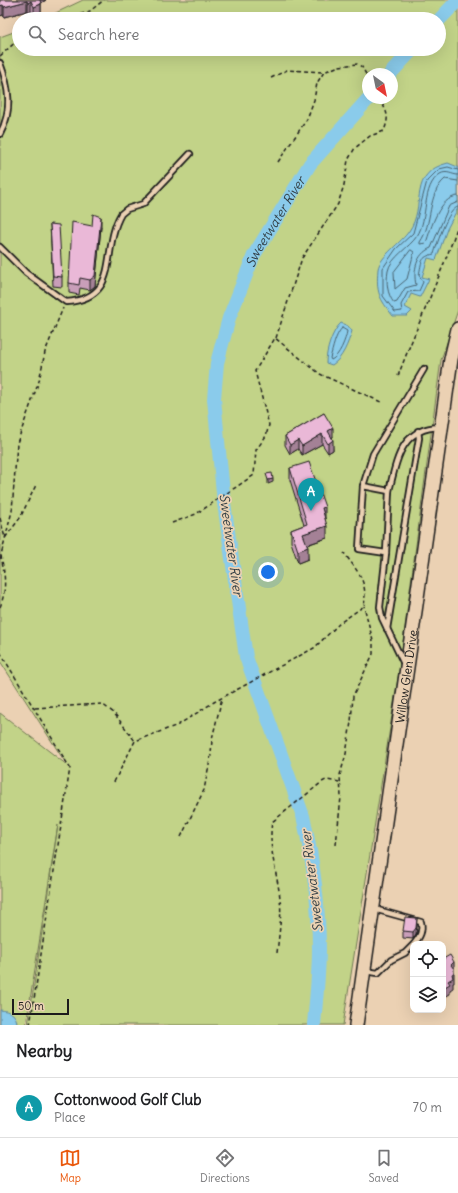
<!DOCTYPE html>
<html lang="en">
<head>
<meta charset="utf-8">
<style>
  :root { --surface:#fff; --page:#f6f6f6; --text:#202124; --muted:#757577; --line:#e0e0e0; --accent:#ea580c }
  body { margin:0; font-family:Delius,sans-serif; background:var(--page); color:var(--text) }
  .controls { position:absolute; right:12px; bottom:12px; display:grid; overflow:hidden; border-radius:8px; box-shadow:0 4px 16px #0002 }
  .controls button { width:36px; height:36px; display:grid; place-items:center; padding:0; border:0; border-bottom:1px solid var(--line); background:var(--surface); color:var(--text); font:20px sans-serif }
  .compass { position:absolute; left:362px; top:68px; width:36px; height:36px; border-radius:50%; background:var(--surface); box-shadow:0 4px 16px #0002; rotate:147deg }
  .scale { position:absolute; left:12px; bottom:10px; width:57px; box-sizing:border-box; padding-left:4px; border:2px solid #1c1c1c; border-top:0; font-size:11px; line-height:14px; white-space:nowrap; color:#1c1c1c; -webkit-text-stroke:3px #ebd1b3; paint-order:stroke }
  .you { position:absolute; left:268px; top:572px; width:14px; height:14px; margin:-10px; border:3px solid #fff; border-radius:50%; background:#1a73e8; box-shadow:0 0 0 6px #1a73e833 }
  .badge { display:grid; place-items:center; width:26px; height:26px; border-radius:50%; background:var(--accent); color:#fff; font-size:13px; font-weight:700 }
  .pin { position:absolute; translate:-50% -33px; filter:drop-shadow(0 1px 2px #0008) }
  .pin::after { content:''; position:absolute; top:21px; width:14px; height:12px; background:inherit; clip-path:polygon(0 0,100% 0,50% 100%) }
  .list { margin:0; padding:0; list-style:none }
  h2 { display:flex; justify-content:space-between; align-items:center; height:52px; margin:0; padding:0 16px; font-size:17px }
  h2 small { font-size:13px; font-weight:400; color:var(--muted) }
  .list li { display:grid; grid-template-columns:26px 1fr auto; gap:12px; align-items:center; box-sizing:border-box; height:60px; padding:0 16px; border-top:1px solid var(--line) }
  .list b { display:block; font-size:15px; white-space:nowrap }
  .list p { margin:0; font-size:13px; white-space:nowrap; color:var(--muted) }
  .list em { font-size:13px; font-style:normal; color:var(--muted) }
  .icon { flex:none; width:22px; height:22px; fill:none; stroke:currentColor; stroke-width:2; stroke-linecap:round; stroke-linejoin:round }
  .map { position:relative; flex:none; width:458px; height:1025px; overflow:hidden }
  .search { position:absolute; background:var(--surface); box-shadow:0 4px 16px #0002; left:12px; right:12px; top:12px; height:44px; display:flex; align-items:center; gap:10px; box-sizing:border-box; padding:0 14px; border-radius:22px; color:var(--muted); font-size:15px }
  .sheet { height:112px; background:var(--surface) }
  nav { display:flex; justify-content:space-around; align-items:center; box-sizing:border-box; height:56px; border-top:1px solid var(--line); background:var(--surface); font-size:11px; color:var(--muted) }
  nav a { display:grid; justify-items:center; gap:2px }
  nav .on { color:var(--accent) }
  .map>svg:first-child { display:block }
</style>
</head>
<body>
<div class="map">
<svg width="458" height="1025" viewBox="0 0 458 1025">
  <rect width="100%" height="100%" fill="#ebd1b3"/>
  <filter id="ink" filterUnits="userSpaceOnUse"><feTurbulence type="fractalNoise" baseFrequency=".025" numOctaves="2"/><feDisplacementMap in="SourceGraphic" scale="8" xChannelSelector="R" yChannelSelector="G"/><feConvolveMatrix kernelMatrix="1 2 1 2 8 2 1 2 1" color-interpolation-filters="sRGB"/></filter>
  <g filter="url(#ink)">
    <!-- green -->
    <path fill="#c2d388" stroke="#6f7852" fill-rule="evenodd" d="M83 0H458V310L441 360 399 671 343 1025H28L58 825 26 1025H0V713L67 765 0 661V37L19 30V49H439V19H43ZM368 74H392V98H368Z"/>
    <!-- water -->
    <g fill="#8acbeb" stroke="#5e8598">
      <path d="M448 163 458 167V208L447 229 436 260 428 258 422 277 429 279 420 297 411 294 405 307 412 311 407 316H393C379 298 376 293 378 269 380 256 402 242 409 231 427 206 407 173 448 163Z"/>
      <path d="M341 323 348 326 352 331C348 343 343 358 332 365L326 363C326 351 332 331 341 323Z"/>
      <path d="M0 1010C9 1011 17 1013 17 1025H0Z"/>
    </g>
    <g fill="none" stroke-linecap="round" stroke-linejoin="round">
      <!-- shore -->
      <g stroke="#48626f" stroke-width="1">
        <path d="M458 170 448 167 439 169 427 181 413 233 396 249 383 268V296L395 312 402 311 401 305 408 292 419 291 423 282 419 275C422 262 420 257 434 254 437 244 448 208 458 207"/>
        <path d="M458 175C452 175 447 170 440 174 421 187 429 218 417 236 410 247 390 258 388 271 386 282 387 294 394 303L397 302 405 288 416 285C413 271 416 254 431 248L449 206 458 202"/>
        <path d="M458 181 445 179C427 194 433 224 420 242V244L426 243C431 228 439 197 458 196"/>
        <path d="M411 250 414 252 407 279 395 289 394 272Z"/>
        <path d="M342 328 347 331C346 339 339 357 331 360L330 358C333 349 335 335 342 328Z"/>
      </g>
      <!-- river -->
      <g stroke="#8acbeb" stroke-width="14">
        <path d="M439 20 458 0"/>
        <path d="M390 74 413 49"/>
        <path id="s1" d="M314 1025C316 1000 319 974 319 949 319 904 313 860 303 816L246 657 224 503 214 399 217 363 229 318 254 255 310 164 369 98"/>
      </g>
      <!-- service casing -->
      <g stroke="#1c1c1c" stroke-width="8">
        <g id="service">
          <path d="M0 63C9 87 13 110 0 134"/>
          <path d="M0 247 26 273 66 302C123 298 100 250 121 214L127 209 143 204 190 154"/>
          <path d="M424 369 373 454 363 486 389 491C397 459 401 428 440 427"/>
          <path d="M363 486 359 549 386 553"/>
          <path d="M389 491 386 553 380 607 382 618 404 664"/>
          <path d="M387 629 419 438 418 431"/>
          <path d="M374 909 421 922C423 931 420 937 414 944"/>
          <path d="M365 971 378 973 391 960 405 953 413 945"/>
        </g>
      </g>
      <!-- secondary casing -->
      <g stroke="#1c1c1c" stroke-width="16">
        <g id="secondary">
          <path id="s2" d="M356 1025 451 359 458 329"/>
        </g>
      </g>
      <!-- path -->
      <g stroke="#1c1c1c" stroke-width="1.5" stroke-dasharray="4 3" stroke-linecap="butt">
        <path d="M67 19 90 11 104 0"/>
        <path d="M0 56 19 39"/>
        <path d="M271 78 287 70 324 72"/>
        <path d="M278 162 307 119 314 100 317 83 324 72 339 66 357 64 362 67 368 78"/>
        <path d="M276 338 302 258 338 204 344 185 348 160 355 148 370 136 384 131C390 115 387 112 379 98"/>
        <path d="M398 376C417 325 441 276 458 225"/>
        <path d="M0 518 5 538 20 518 36 485"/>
        <path d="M172 523 196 514 254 475 256 450 266 436 269 425 255 371 275 338 320 374 383 403"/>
        <path d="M0 559 12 511 17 443 39 381 45 352 63 308"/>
        <path d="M0 607C7 589 5 575 1 556"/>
        <path d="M0 652 70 768 30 1025"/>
        <path d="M35 708 102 704 114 713 135 741"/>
        <path d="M114 782 135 741 178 725 214 702 314 648 341 622 364 606C368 581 358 572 344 553"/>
        <path d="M181 837 204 790 211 755 212 739 222 698"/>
        <path d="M336 845 341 797 340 775 346 754 351 722 353 696 373 654V641L364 606"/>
        <path d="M277 953C279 934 282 917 280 898 277 872 268 848 272 822L322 782 326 780 340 782"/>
      </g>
      <!-- service -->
      <use href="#service" stroke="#ebd1b3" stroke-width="4.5"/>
      <!-- secondary -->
      <use href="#secondary" stroke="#ebd1b3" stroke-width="13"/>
    </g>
    <!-- wall -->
    <g fill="#c99eb9" stroke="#1c1c1c">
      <path d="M0 0H46L41 3V14L34 17 31 11 28 13 27 11 4 17 3 15 0 16Z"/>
      <path d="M50 224 62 277V287L53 286Z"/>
      <path d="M92 226 101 227 95 286 90 290 80 288 79 295 69 293V283Z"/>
      <path d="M324 413 333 437 332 438 333 450 328 453 322 444 302 455 298 449 290 454 285 445V436Z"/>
      <path d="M290 468 325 519 327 538 307 545 308 559 298 563 291 542V530L304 525 290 480Z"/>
      <path d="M417 925 416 934 413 939 403 938V931Z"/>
    </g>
    <!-- shaded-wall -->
    <g fill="#a48196" stroke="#1c1c1c">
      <path d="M38 0H46L38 5Z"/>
      <path d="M27 1V11L4 17V7Z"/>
      <path d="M31 1V11L28 13V3Z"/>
      <path d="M41 4V14L34 17V7Z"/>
      <path d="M3 5V15L0 16V6Z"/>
      <path d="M101 217V227L95 286 90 290V280Z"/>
      <path d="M333 428V437L328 440V431Z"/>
      <path d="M322 434V444L302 455V446Z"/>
      <path d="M298 440V449L290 454V445Z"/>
      <path d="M333 440V450L328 453V444Z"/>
      <path d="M273 479V482L268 484V480Z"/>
      <path d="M325 507V519L322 508Z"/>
      <path d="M327 526V538L303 546V534Z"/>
      <path d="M308 547V559L298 563V551Z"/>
      <path d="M417 918 416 934 413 939V932Z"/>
      <path d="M454 962V983H453V988L450 990V994L443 998V988L451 965Z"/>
    </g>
    <!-- building -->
    <g fill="#eab8d7" stroke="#1c1c1c">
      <path d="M0 0H40L41 4 34 7 31 1 28 3 27 1 4 7 3 5 0 6Z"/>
      <path d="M93 214 101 217 95 276 90 280 80 278 79 285 69 283 72 222 92 226Z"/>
      <path d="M50 224 59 225 62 277 53 276Z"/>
      <path d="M324 413 333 428 328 431 333 440 328 444 322 434 302 446 298 440 290 445 285 436Z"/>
      <path d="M309 462 325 507 322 508 327 526 303 534 308 547 298 551 291 530 307 524 290 468Z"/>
      <path d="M272 473 273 479 268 480 266 474Z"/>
      <path d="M405 917 417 918 416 928 413 932 403 931Z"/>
      <path d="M450 955 454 962 451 965 454 969 453 970 454 973 452 974 453 978 448 981 450 984 443 988V959Z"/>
    </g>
  </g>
  <g text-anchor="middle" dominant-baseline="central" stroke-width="3.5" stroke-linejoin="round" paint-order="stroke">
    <!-- street labels -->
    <g font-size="12" fill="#1c1c1c" stroke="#ebd1b3">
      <text stroke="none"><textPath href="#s2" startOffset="352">Willow Glen Drive</textPath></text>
    </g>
    <!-- water labels -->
    <g font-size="13" font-style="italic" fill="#323f45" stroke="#ebd1b3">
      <text stroke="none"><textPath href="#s1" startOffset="829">Sweetwater River</textPath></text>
      <text transform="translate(231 545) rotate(82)">Sweetwater River</text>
      <text transform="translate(312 881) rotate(-97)">Sweetwater River</text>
    </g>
  </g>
</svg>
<div class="controls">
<button><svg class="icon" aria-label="locate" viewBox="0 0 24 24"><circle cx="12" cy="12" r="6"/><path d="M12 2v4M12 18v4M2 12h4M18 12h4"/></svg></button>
<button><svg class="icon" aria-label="layers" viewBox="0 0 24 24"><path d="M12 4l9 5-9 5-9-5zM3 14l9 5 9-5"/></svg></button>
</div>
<svg class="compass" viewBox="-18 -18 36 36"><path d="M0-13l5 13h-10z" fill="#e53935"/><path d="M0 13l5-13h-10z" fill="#757577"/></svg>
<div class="scale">50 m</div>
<div class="you"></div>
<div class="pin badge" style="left:311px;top:511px;background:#0f9aa8">A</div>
<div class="search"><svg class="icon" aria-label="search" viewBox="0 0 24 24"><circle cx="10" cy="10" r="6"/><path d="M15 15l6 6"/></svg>Search here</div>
</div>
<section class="sheet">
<h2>Nearby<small></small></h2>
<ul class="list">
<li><span class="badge" style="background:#0f9aa8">A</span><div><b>Cottonwood Golf Club</b><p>Place</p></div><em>70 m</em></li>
</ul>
</section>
<nav>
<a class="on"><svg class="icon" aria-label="map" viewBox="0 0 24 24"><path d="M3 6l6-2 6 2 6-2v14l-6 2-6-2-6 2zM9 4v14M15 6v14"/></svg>Map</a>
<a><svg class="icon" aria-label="directions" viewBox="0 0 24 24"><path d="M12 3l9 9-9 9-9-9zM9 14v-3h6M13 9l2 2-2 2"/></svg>Directions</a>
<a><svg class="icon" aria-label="saved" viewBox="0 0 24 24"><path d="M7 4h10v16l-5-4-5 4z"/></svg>Saved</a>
</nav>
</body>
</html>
